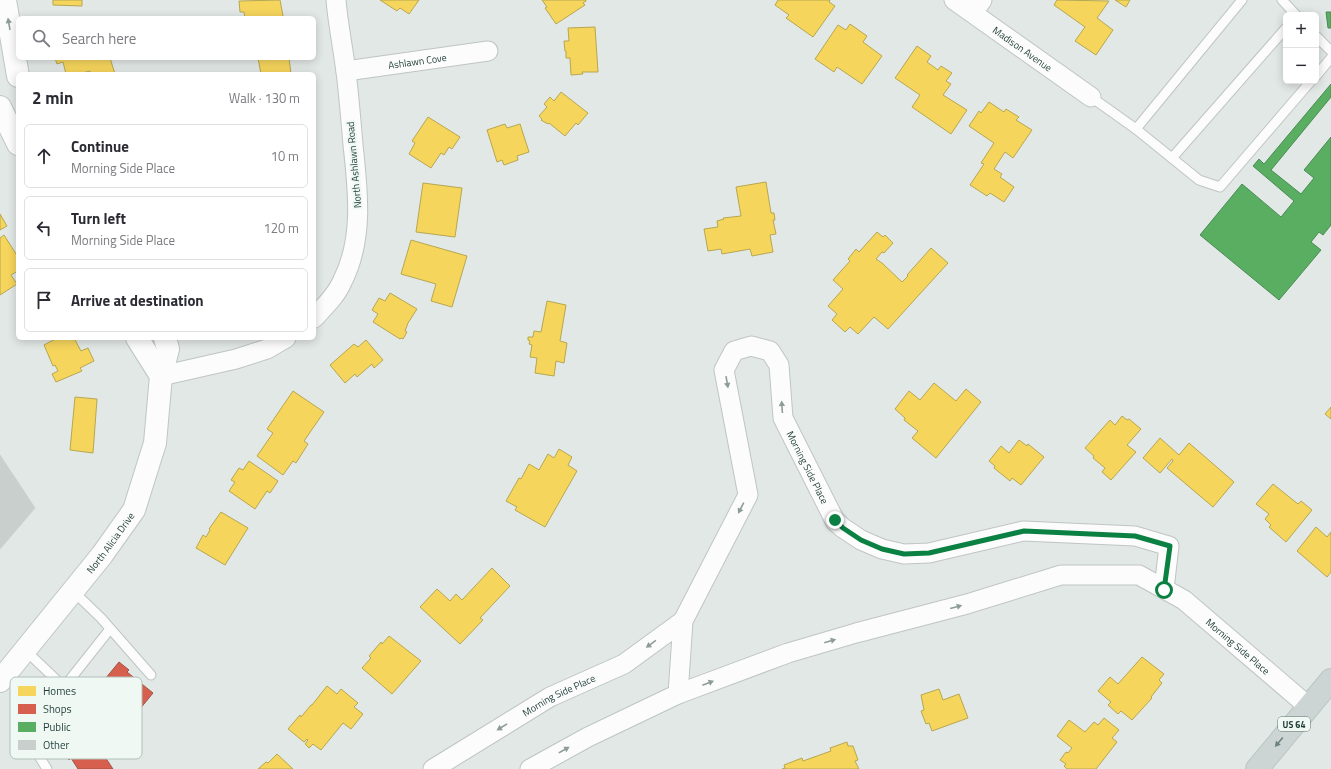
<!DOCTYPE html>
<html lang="en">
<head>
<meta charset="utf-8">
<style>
  :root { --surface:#fff; --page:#f2f2f3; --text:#2b2b33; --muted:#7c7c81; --line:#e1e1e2 }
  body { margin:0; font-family:"Titillium Web",sans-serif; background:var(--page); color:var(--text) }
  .controls { position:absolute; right:12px; top:12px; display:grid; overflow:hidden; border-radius:6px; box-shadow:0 2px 10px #0003 }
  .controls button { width:36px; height:36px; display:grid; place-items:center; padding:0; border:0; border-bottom:1px solid var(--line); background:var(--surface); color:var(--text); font:20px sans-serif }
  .stop { position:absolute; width:12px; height:12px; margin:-9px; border:3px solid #0b8043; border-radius:50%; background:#fff }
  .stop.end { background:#0b8043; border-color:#fff; box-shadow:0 1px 4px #0008 }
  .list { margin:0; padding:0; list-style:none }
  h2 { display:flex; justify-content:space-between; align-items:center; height:52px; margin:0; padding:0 16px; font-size:17px }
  h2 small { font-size:13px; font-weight:400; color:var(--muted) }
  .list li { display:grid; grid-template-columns:26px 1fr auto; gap:12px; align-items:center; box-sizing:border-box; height:64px; margin:0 8px 8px; padding:0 8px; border:1px solid var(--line); border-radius:6px }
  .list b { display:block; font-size:15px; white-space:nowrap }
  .list p { margin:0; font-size:13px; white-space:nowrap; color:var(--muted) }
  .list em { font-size:13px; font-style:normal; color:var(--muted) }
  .icon { flex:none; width:22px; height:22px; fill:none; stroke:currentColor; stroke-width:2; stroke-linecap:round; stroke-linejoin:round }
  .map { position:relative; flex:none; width:1331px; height:769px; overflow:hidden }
  .search { position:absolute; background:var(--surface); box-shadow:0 2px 10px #0003; left:16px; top:16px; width:300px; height:44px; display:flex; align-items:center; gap:10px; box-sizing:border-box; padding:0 14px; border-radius:6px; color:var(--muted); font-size:15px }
  .panel { position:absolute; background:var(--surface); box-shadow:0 2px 10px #0003; left:16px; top:72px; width:300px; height:268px; border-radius:6px }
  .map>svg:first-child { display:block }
</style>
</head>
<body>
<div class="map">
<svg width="1331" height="769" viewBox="0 0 1331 769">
  <rect width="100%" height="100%" fill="#e2e8e6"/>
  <!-- homes -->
  <g fill="#f6d55c" stroke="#b6a751">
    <path d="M53 0H82V6L53 5Z"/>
    <path d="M280 0 283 16 285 18H245L244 12H240L239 1Z"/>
    <path d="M380 0H419L409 14 400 8 397 11Z"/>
    <path d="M542 0H586V1L583 3 585 5 556 24 545 8 547 7Z"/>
    <path d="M778 0H830L829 2 835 6 813 37 786 18 789 15 775 5Z"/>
    <path d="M1057 0 1109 1 1097 18 1113 30 1096 55 1075 41 1085 27 1054 5Z"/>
    <path d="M1115 0H1130L1126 7Z"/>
    <path d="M850 24 867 36 863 42 882 56 862 84 837 67 834 72 815 59 838 25 846 30Z"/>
    <path d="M595 27 598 72H582L583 74 571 75 570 58H566V51H565L564 41H569L568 28Z"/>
    <path d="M917 46 931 56 927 62 938 70 941 66 952 73 946 81 951 84 943 95 967 110 951 134 912 107 920 95 895 78Z"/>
    <path d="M55 58H110L115 74H91L90 71 78 74H66L63 62 57 64Z"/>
    <path d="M258 58H289L291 74H261Z"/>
    <path d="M561 92 588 113 578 125 576 123 565 136 549 123 548 124 541 120 542 119 539 116 547 107 544 104 550 97 554 101Z"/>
    <path d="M989 102 1004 112 1006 109 1019 117 1016 120 1032 130 1013 158 1005 152 994 169 1002 174 1000 177 1014 187 1004 202 990 193 987 196 970 185 984 164 981 163 994 143 969 126 979 111 981 113Z"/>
    <path d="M428 117 460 137 452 149 449 147 444 155 441 153 431 168 409 154 415 143 412 141Z"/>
    <path d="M505 124 507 128 520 124 529 152 517 156 518 160 504 165 502 160 497 162 487 130Z"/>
    <path d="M766 182 771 213H774L775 220H773L776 234 770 235 773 252 752 256 750 249 722 254 721 249 708 251 704 229 718 227 717 221 724 219 723 218 741 216 736 187Z"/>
    <path d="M423 183 462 188 455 237 416 232Z"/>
    <path d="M0 214 7 226 0 230Z"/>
    <path d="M877 232 883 237 885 235 893 243 884 253 882 252 876 259 882 263 902 282 908 276 907 275 931 248 948 263 888 329 874 317 858 334 850 327 845 332 832 320 837 314 828 306 843 289 833 280 850 261 848 259 856 249 859 252Z"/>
    <path d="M4 235 18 257V271L11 275 17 284 0 295V238Z"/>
    <path d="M411 240 467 256 452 307 431 301 436 284 401 274Z"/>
    <path d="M390 293 417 309 408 323 405 331 407 332 403 339 401 338 400 339 373 322 378 314 372 310 379 298 385 301Z"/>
    <path d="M547 301 566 305 560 341 567 343 564 363 556 361 554 376 535 373 537 358 530 357 532 345 529 344 530 341 528 340V337H533L534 331 541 332Z"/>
    <path d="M57 338H74L81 351 88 348 94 361 80 368 82 371 56 382 52 374 58 371 55 365 53 366 44 345Z"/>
    <path d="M366 340 383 360 374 368 372 364 357 377 355 374 345 383 330 365 354 344 358 347Z"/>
    <path d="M934 383 956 401 966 389 981 402 936 458 912 438 918 431 904 420 905 418 895 409 909 391 920 400Z"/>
    <path d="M293 391 324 412 304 441 308 444 296 463 293 461 283 475 257 456 273 433 267 429Z"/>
    <path d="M75 397 97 399 93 453 70 450Z"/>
    <path d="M1331 407V419L1325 414Z"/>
    <path d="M1122 416 1127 420 1129 419 1141 429 1127 445 1136 452 1111 480 1102 472 1105 468 1093 458 1094 456 1085 448 1110 420 1115 425Z"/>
    <path d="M1160 438 1179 455 1189 443 1234 482 1213 507 1167 468 1173 461 1172 459 1160 473 1143 458Z"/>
    <path d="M1019 440 1027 446 1028 444 1044 457 1021 485 1012 478 1010 481 994 468 995 466 989 461 1001 446 1009 453Z"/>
    <path d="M559 449 572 457 568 465 577 471 545 527 515 510 517 507 506 501 519 478 521 479 529 464 539 470 548 454 554 458Z"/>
    <path d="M249 461 278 481 270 493 267 491 255 509 229 491 235 482 231 480 239 468 243 470Z"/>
    <path d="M1273 484 1298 504 1301 501 1312 510 1286 542 1269 527 1271 525 1265 519 1269 514 1256 504Z"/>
    <path d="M221 512 248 528 225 565 196 548 203 535 206 537 210 530 209 529Z"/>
    <path d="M1316 527 1327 537 1331 532V572L1327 577 1297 551Z"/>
    <path d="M492 568 510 586 480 618 483 620 460 644 420 607 437 589 450 601 456 594 462 600Z"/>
    <path d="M389 636 421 661 392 694 362 668 371 658 369 656 381 642 382 644Z"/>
    <path d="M1142 657 1164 674 1159 680 1162 683 1151 697 1152 698 1132 720 1121 711 1118 714 1108 705 1111 702 1098 691 1110 677 1118 684Z"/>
    <path d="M327 686 337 694 341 689 358 703 354 707 363 714 351 729 343 723 321 750 313 744 309 748 305 744 308 740 307 739 304 742 288 729 300 715 301 717 311 705H312Z"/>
    <path d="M939 689 943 700 959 694 968 718 932 731 929 723 926 724 921 711 924 710 921 695Z"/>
    <path d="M1104 718 1119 730 1112 738 1117 742 1096 769H1067L1064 766 1066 764 1060 760 1066 752 1068 753 1072 748 1057 736 1069 720 1085 732 1094 722 1098 725Z"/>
    <path d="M847 742 848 746H853L858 760 855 761 859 769H782L785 768 784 765 802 758 803 761 831 751 830 748Z"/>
    <path d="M277 754 293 769H258L266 762 268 763Z"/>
  </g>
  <!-- shops -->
  <path fill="#d6604d" stroke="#9f5546" d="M119 662 129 670 127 672 153 693 103 754 113 769H78L71 758 69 760 55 738 78 722 73 718Z"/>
  <!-- public -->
  <g fill="#5aae61" stroke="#488c54">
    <path d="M1326 12H1331V28H1328Z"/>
    <path d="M1331 84V97L1271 170 1301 194 1314 178 1304 170 1331 137V225L1323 235 1319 232 1311 242 1321 250 1279 300 1200 235 1242 184 1281 217 1294 201 1253 166 1259 159 1264 164Z"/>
  </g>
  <!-- building -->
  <path fill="#c9cfcd" stroke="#cbd1cf" d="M0 455 35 508 0 549Z"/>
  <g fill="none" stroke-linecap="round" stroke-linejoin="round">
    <!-- service casing -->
    <g stroke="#bfc5c3" stroke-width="11">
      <g id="service">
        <path d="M1282 0 1296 15"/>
        <path d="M1316 36 1331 51"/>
        <path d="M1316 76 1331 58"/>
        <path d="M1091 97 1136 129 1242 0"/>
        <path d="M1136 129 1199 180 1220 187 1311 81"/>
        <path d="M1172 158 1286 28"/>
        <path d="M73 591 101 618 151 675"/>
        <path d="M25 650 64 687"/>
        <path d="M47 769 26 735 110 629"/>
      </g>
    </g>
    <!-- minor casing -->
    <g stroke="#bfc5c3" stroke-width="21">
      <g id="minor">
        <path id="s1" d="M954 0 1091 97"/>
        <path d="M973 13 982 0"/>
        <path id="s2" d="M346 71 488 51"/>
        <path d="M314 318C324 307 336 296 342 282 364 239 358 191 353 145 351 121 349 96 346 72 343 48 338 24 336 0"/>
        <path d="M161 376 236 359 267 349 286 338"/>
        <path id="s3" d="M678 694 683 621 748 495 724 370 734 351 751 346 770 351 779 365 783 418 835 521 843 528 861 540 882 549 904 554 929 553 1023 531 1135 536 1169 546 1164 589"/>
        <path id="s4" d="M433 769 550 697 624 664 683 621"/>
        <path id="s5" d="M530 769 588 737 678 694 788 653 856 633 967 604 1061 575H1139L1184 600 1309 707"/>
      </g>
    </g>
    <!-- secondary casing -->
    <g stroke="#bec6c3" stroke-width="24">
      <g id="secondary">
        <path d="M5 0 18 76"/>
        <path d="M0 107 18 144"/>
        <path d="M137 338 161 376"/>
        <path id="s6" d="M0 681 102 555 134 510 155 443 161 376 168 349 165 338"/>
      </g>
    </g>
    <!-- primary casing -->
    <g stroke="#bbc5c3" stroke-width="24">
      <path id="primary" d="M1257 769 1331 680"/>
    </g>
    <!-- service -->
    <use href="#service" stroke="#fbfcfb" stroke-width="9"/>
    <!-- minor -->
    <use href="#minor" stroke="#fbfcfb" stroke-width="19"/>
    <!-- secondary -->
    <use href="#secondary" stroke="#fbfcfb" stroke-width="22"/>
    <!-- primary -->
    <use href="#primary" stroke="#ccd5d3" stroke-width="22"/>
  </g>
  <!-- one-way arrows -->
  <defs><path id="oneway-solid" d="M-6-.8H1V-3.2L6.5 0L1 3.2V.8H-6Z"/></defs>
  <g fill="#8d9c99">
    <use href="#oneway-solid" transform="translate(9 24) rotate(-100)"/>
    <use href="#oneway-solid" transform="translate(727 382) rotate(80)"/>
    <use href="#oneway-solid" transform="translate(782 407) rotate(-94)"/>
    <use href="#oneway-solid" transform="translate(741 508) rotate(117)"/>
    <use href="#oneway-solid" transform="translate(956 607) rotate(-15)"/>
    <use href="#oneway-solid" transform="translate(830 641) rotate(-16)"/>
    <use href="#oneway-solid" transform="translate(651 644) rotate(144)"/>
    <use href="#oneway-solid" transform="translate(708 683) rotate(-21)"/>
    <use href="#oneway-solid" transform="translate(502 727) rotate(148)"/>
    <use href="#oneway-solid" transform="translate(564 750) rotate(-29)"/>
  </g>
  <use fill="#6d817d" href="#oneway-solid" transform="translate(1279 742) rotate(130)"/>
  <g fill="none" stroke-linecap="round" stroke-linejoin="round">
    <!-- route -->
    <path stroke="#0b8043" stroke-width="5" d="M835 520 843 528 861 540 882 549 904 554 929 553 1024 531 1135 536 1170 546 1164 590"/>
  </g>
  <g text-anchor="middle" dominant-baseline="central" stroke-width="4" stroke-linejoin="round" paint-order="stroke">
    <!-- shield labels -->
    <rect fill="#f0f8f4" stroke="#5e7470" stroke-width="1" x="1278" y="717" width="32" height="14" rx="3"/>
    <g font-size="9" font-weight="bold" fill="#1f3c37">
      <text x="1294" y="724">US 64</text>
    </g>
    <!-- street labels -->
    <g font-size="10" fill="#1f3c37" stroke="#f0f8f4">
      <text stroke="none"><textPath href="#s1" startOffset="84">Madison Avenue</textPath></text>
      <text stroke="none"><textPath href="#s2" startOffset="72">Ashlawn Cove</textPath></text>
      <text transform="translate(354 165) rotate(-95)">North Ashlawn Road</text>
      <text stroke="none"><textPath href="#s3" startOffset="526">Morning Side Place</textPath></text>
      <text stroke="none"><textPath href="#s6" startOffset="177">North Alicia Drive</textPath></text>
      <text stroke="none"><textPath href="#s5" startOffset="768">Morning Side Place</textPath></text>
      <text stroke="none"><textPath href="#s4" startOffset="146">Morning Side Place</textPath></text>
    </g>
  </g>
  <!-- legend -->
  <rect x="10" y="677" width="132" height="82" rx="6" fill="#f0f8f4" stroke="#b1c0bb" stroke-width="1"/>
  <rect x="18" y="686" width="18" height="10" fill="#f6d55c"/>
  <rect x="18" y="704" width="18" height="10" fill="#d6604d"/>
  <rect x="18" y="722" width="18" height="10" fill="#5aae61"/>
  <rect x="18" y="740" width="18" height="10" fill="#c9cfcd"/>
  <g font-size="11" fill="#1f3c37">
    <text x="43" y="695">Homes</text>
    <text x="43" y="713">Shops</text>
    <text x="43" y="731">Public</text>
    <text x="43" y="749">Other</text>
  </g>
</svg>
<div class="controls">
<button>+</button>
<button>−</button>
</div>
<div class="stop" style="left:1164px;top:590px"></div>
<div class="stop end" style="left:835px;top:520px"></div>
<div class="search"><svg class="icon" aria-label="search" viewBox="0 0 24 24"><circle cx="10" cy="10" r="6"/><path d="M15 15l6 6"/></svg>Search here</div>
<section class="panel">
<h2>2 min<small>Walk · 130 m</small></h2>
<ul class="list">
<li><svg class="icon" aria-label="ahead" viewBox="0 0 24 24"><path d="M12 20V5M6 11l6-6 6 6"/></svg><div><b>Continue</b><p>Morning Side Place</p></div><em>10 m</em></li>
<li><svg class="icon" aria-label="left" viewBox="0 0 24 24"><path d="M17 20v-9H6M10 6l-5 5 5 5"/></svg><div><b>Turn left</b><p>Morning Side Place</p></div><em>120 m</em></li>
<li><svg class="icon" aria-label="arrive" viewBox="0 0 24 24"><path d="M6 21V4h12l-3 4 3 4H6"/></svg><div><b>Arrive at destination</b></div></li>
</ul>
</section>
</div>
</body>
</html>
